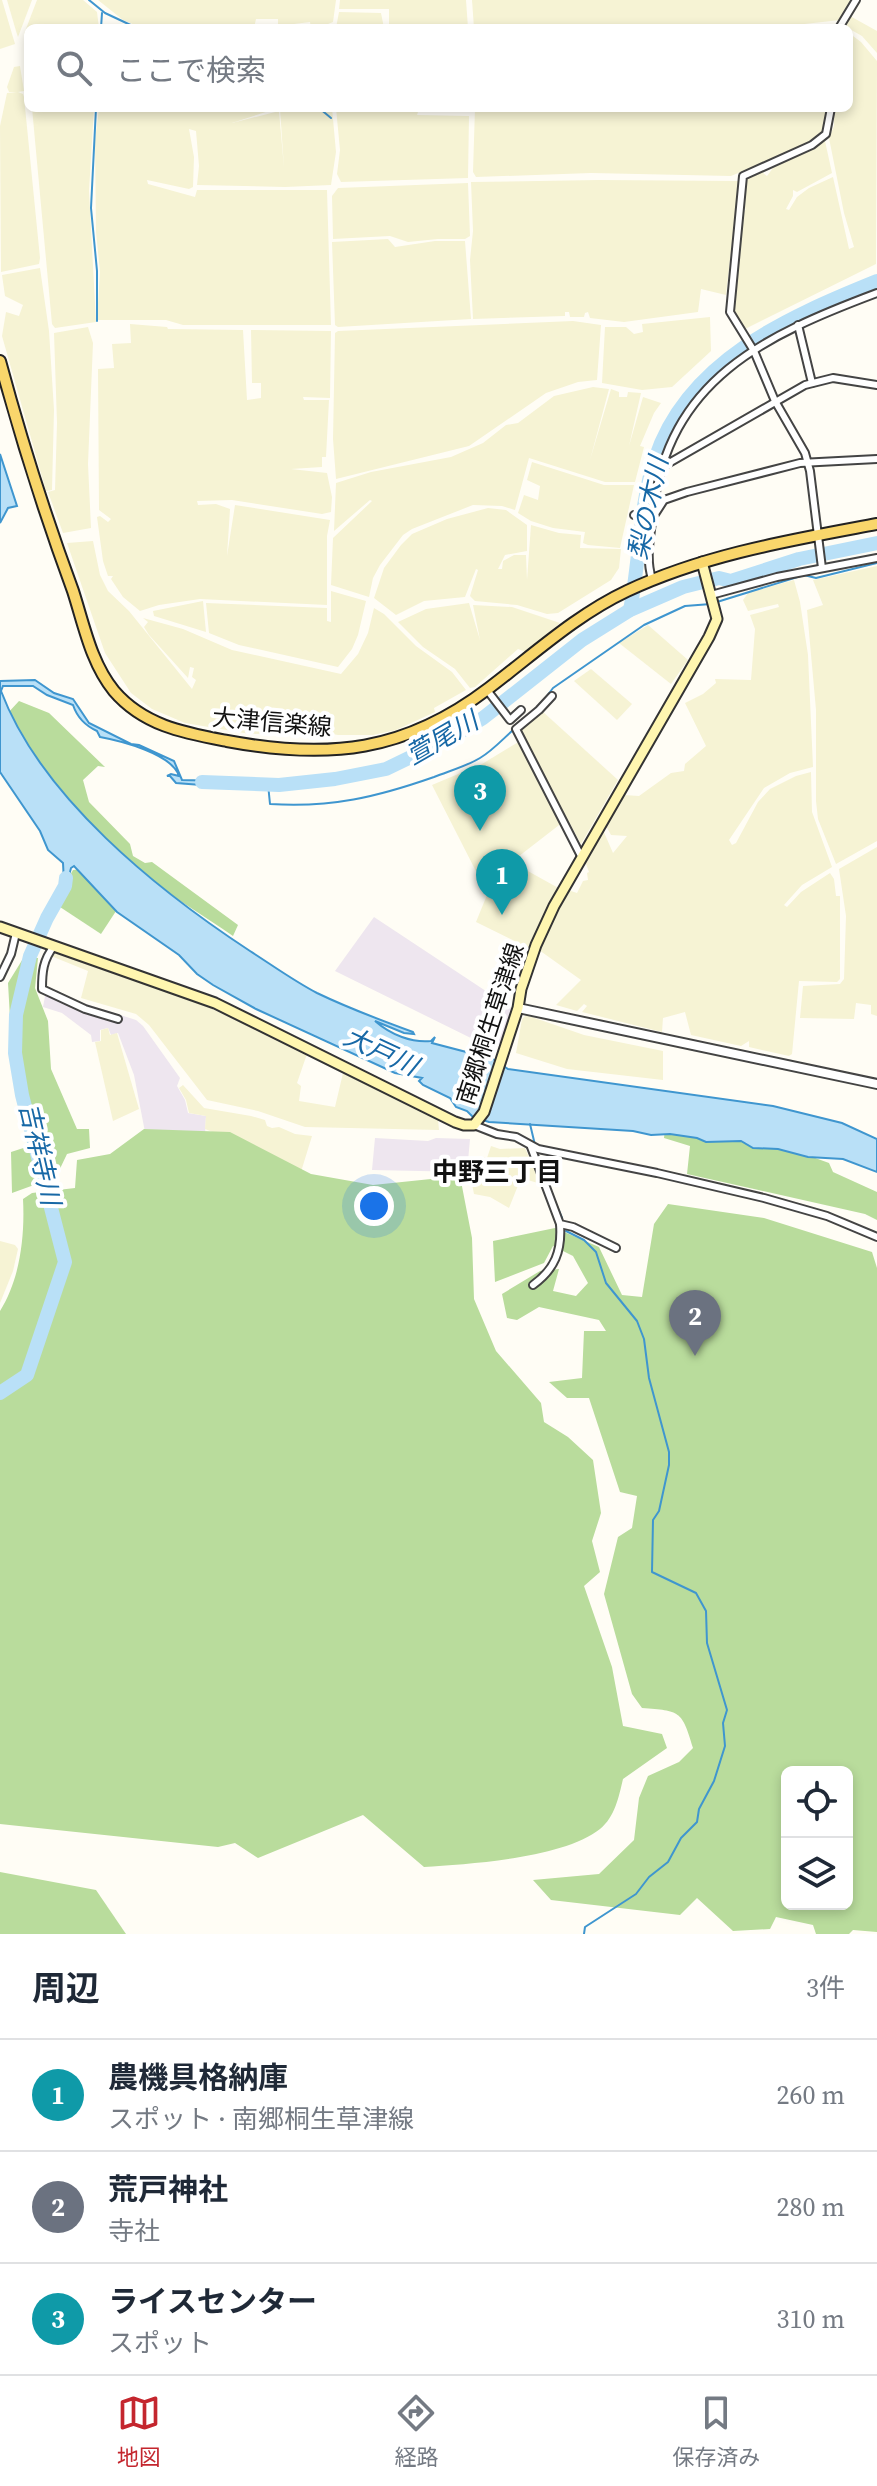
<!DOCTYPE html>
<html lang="ja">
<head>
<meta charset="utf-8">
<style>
  :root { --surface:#fff; --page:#f2f2f3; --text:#1f2937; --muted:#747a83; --line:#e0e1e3; --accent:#c4262e }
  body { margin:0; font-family:"Source Serif 4","Noto Sans JP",serif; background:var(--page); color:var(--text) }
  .controls { position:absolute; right:24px; bottom:24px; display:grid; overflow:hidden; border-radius:12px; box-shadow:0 4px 12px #0003 }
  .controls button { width:72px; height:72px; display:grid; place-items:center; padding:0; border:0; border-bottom:2px solid var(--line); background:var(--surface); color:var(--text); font:40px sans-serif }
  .you { position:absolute; left:374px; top:1206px; width:28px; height:28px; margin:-20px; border:6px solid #fff; border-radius:50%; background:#1a73e8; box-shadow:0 0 0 12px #1a73e833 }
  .badge { display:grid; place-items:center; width:52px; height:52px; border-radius:50%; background:var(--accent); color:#fff; font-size:26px; font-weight:700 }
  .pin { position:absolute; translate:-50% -66px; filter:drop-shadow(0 2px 4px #0008) }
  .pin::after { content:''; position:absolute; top:42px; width:28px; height:24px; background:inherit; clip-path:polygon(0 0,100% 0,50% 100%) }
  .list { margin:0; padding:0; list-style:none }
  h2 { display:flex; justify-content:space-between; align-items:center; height:104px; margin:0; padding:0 32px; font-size:34px }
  h2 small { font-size:26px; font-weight:400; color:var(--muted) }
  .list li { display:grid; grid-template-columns:52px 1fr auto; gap:24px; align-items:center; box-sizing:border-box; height:112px; padding:0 32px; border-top:2px solid var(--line) }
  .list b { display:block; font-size:30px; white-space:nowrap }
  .list p { margin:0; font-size:26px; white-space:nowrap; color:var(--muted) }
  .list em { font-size:26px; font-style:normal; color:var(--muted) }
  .icon { flex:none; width:44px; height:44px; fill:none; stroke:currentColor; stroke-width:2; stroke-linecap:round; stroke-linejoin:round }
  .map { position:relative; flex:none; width:877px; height:1934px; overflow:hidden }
  .search { position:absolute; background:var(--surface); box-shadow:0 4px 12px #0003; left:24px; right:24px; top:24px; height:88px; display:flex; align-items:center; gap:20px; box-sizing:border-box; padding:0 28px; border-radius:12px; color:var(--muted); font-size:30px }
  .sheet { height:440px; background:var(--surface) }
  nav { display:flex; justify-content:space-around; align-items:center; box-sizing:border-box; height:112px; border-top:2px solid var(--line); background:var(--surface); font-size:22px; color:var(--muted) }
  nav a { display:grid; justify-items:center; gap:4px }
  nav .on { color:var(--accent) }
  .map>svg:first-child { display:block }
</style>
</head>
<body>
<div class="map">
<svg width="877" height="1934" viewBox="0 0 877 1934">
  <rect width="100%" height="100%" fill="#fffdf5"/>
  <!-- industrial -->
  <g fill="#eee6ef">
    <path d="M374 917 513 1009 499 1045 483 1044 335 971Z"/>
    <path d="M46 991 136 1020 143 1026 180 1078 177 1086 185 1100 188 1113 206 1116 205 1136 145 1132 134 1075 118 1033 111 1035 108 1028 100 1030V1041L92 1042 91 1035 62 1013 43 1007Z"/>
    <path d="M375 1138 428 1141 436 1138 470 1139 467 1172 372 1170Z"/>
  </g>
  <!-- farmland -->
  <g fill="#f6f3d4">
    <path d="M0 0H2L15 44 0 49Z"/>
    <path d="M7 0H32L18 37 16 31Z"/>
    <path d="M37 0H83L97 12 99 28H28V40L24 37V34Z"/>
    <path d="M98 0H336L333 22 318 28H311L310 22 278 26V19H256L254 28H142L123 20Z"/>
    <path d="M340 0H466L468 28H389V9H339Z"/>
    <path d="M472 0H853L840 20 769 28H474Z"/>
    <path d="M339 12 381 13 384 28H336Z"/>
    <path d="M850 16 877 31V53L862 36 846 27Z"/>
    <path d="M849 33 861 42 877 61 876 264 743 330 732 311 741 215 746 209 742 207 746 177 764 169 763 173 767 176 773 168 825 141 832 173 797 192 793 190V196L786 209 789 210 797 197 809 188 833 177 849 249 854 247 844 213 829 138 834 126V108H849Z"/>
    <path d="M20 66 24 91 18 92 23 94 24 97 40 258 39 264 1 272 0 126 7 93 17 92H9L7 87 14 67Z"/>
    <path d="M32 108H94L89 191 96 322 55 328 52 324Z"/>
    <path d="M99 108H271L272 110 232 123 279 111 284 168 280 109 273 108H332L336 152 331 185 285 187 197 185 199 166 196 131 189 129 194 157 193 187 189 189 147 180 148 184 195 197 197 190H327L331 325H183L166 320H97L100 272 96 232 95 141Z"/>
    <path d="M336 108H471L470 112H418L417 115 469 116 468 178 341 182 337 174 340 150Z"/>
    <path d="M475 108H827L822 134 812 142 731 176 591 173 476 177 473 172Z"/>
    <path d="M599 180 739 181 726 295 701 289 698 312 624 322 590 318 588 312 585 313 584 317H570L569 312H565V316L473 319 470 260 473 231 471 182Z"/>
    <path d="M468 183 470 236 465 239H438L408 242 390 236 333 239 332 196 338 188Z"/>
    <path d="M388 239 395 247 435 241H465L471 319 338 327 335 325 332 242Z"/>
    <path d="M40 268 49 331 54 410 52 490 46 491 2 336 6 312 19 316 23 305 5 296 2 275Z"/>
    <path d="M710 317 711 351 672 387 642 390 602 383 605 327H626L634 334 643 332 642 324Z"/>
    <path d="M573 321 601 325 597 380 578 382 546 393 469 446 336 479 333 439 335 333 338 331Z"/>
    <path d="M130 324 167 327 168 329 243 330 247 400 261 398V383H252L251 330 331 331 330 398 303 397 304 400H329L326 457H322V467L291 469 327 473 332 497 331 512 322 514 232 500 197 501 198 505 216 504 230 509 227 556 235 505 330 520 327 536V605L200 599 159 605 140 611 123 597 111 579 113 576H108L103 561 97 517 100 516 108 522 111 519 99 510 98 369 114 368 112 344 131 343Z"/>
    <path d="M88 327 93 343 88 464 91 528 63 533 48 492 55 490 57 423 54 333Z"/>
    <path d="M593 387 609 389 590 460 611 389 619 392V397H627L628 392 641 393 629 446 643 397 661 403 654 413 640 446 644 447 635 482H605L529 458 515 510 502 506 473 505 412 529 403 535 380 565 373 578 369 597 331 585 333 538 372 501 370 500 334 531 336 483 371 472 451 457 483 443 506 425 518 423 554 396Z"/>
    <path d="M532 462 604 485H634L620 548 588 545 583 543 585 532 553 528 531 521 518 513 524 495 538 500 540 486 527 480Z"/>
    <path d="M488 508 506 510 527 525V551L505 555 498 569H502L503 561 514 555H526L527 580 531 525 559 533 581 535 580 548 621 549 619 568 611 580 558 613 547 614 517 605 475 601 470 596 478 570 476 569 465 597 424 601 396 615 374 598 384 568 401 545 412 534 447 519Z"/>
    <path d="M93 541 100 575 108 591 129 611 192 689 196 680 192 677 194 668 190 667 188 678 149 635 144 627 148 622 143 618 183 629 232 650 341 674 358 654 368 633 374 608 384 614 416 646 452 672 466 690 434 708 435 712 396 730 373 735H338L321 732 250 734 185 723 152 709 131 693 105 653 67 543Z"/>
    <path d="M877 566V841L836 864 818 819 816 801V710L807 610 823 605 813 580Z"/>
    <path d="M794 580 800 602 808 655 813 767 790 773 764 788 729 840 732 845 736 843 758 802 770 789 796 776 811 772 812 812 832 867 802 885 784 905 787 907 801 892 830 873 834 879 836 896H840V979L837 982 799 981 792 1054 789 1056 749 1047V1041L741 1046 691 1035 685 1012 663 1018 662 1032 582 1012 587 1006 584 1004 577 1011 556 1005 581 980 539 950 568 890 577 893 583 881 588 880 587 873 589 872 585 861 603 830 613 853 627 836 611 835 606 826 624 795 639 796 671 773 684 771 685 764 706 746 685 703 703 694 716 683 715 679 751 680 755 629 750 615 779 607 778 604 748 611 743 600 748 593Z"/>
    <path d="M331 591 366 601 358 635 352 649 338 667 239 645 209 633 206 603 327 608V621L331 622Z"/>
    <path d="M203 601 206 632 154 616 153 611Z"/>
    <path d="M469 603 480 640 473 605 512 607 560 623 526 652 518 649 475 687 470 688 455 669 423 647 398 622 426 609Z"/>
    <path d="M648 625 688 660 671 684 619 643Z"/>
    <path d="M591 669 632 704 617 720 574 681Z"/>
    <path d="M542 711 618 780 581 844 520 732Z"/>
    <path d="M520 741 563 822 514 860 517 865 562 890 533 950 476 922 489 890 483 885 432 785 482 764Z"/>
    <path d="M877 847V1016L871 1014V1005L856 1003 854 1019 800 1018 803 986 840 984 844 979 846 916 839 869Z"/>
    <path d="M52 952 187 997 307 1054 297 1083 301 1086 299 1101 335 1107 343 1073 438 1119 439 1130 305 1127 258 1111 207 1100 149 1025 136 1014 81 998 88 971 51 956Z"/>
    <path d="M526 1015 584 1035 663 1051V1080L567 1069 516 1053 522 1019Z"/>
    <path d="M108 1028 110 1035 117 1033 139 1109 113 1121 95 1042 101 1041V1030Z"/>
    <path d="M183 1085 204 1108 251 1116 265 1120 267 1126 272 1128 279 1127 295 1134 312 1136 300 1175 228 1138 205 1129 206 1116 189 1113 186 1100 179 1088Z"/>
    <path d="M491 1146 500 1149 525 1148 541 1184 521 1178 509 1208 490 1197 474 1194 469 1169 479 1157 487 1158Z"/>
    <path d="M0 1241 15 1245 18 1249 13 1271 0 1303Z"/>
  </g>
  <!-- forest -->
  <g fill="#b9dc9c" fill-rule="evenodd">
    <path d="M19 701 49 713 105 767 98 766 83 780 89 802 130 844 133 856 145 863 152 862 238 925 233 936C204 916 174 898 146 876 90 833 41 776 7 714Z"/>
    <path d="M84 869 118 908 101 934 60 907V892L73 870Z"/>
    <path d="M24 957 38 958 35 988 48 1021 51 1069 77 1129H89L90 1148 67 1154 56 1177 12 1193 11 1152 39 1143 12 1053 8 983Z"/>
    <path d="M144 1129 230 1132 311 1174 373 1185 460 1176 472 1238 474 1299 496 1351 541 1403 544 1422 568 1437 593 1460 601 1513 592 1541 600 1572 584 1586 612 1667 623 1726 662 1734 667 1748 623 1779C619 1796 615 1817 600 1829 564 1858 471 1864 424 1867L363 1815 258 1858 235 1843 218 1847 0 1824V1311C20 1279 25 1237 23 1199L32 1193 75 1188 77 1160 110 1154Z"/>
    <path d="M665 1129 793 1150 829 1163 833 1172 877 1192V1220L865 1214 687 1174 690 1146 664 1138Z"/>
    <path d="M668 1204 764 1218 872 1252 877 1268V1932L853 1930 849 1934H816L813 1925 776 1917 770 1929 733 1931 697 1898 680 1915 551 1900 533 1880 599 1874 634 1840 639 1798 648 1776 679 1762 693 1748C682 1710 680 1711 642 1708L632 1694 604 1594 618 1537 632 1528 637 1496 620 1492 589 1398H567L549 1382 582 1378 584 1331H606L599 1320 539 1307 517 1320 507 1318 502 1294 540 1271 559 1269 553 1291 576 1296 588 1283 573 1256 553 1246 544 1263 495 1282 493 1241 555 1228 599 1247 622 1295 642 1297 654 1224ZM787 1772H847V1904H787Z"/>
    <path d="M0 1872 96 1890 126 1934H0Z"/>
  </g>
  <!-- water -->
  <g fill="#b9e0f7" stroke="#3f96cf" stroke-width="2">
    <path d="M0 454 17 506 8 508 0 523Z"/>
    <path d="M35 680 54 693 73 699 89 723 131 744 139 745 174 761 182 780 225 781 214 786 176 783 170 776H167L171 774 179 776C172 754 122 741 100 737L97 731C86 726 77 717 73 705L47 695 33 686H3L1 691C41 797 157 890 250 951 272 965 294 981 317 993 348 1008 380 1020 413 1032L414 1034 404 1033 375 1021C391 1035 412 1043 431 1041L435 1037 432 1043 493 1059 508 1069 773 1106 842 1123 877 1139V1172L843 1159 808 1157 778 1149 753 1148 741 1141 706 1142 697 1138 670 1134 651 1135 633 1131 489 1122 473 1117 467 1111 456 1107 450 1098 423 1085 419 1081 422 1078 395 1073 256 1009 213 985 197 974 179 955 117 912 74 866 71 868 66 887 61 896 64 883 63 863 48 850 40 831 0 772V681Z"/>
  </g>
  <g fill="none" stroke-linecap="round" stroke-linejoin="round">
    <!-- stream -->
    <g stroke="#3f96cf" stroke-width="2">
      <path d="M89 0 105 13 137 28"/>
      <path d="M101 28 102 13"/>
      <path d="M291 28 299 26 303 28"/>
      <path d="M96 108 91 208 97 271V321"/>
      <path d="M273 108 274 110 290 108"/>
      <path d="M319 108 331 118"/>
      <path d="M717 602 804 575 816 578 877 563"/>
      <path d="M544 700 553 688 644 625 685 606 711 604"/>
      <path d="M268 784 270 804C331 808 377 797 434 777 449 771 467 766 480 758 492 751 503 739 513 730"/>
      <path d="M530 1124 535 1145"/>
      <path d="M537 1152 542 1168"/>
      <path d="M553 1197 562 1218"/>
      <path d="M566 1231 584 1240 596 1252 606 1283 637 1321 644 1339 649 1378 669 1452V1465L659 1511 653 1520 652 1572 696 1593 706 1611 707 1643 727 1710 723 1723 725 1746 714 1781 699 1809 697 1822 681 1838 668 1862 649 1877 636 1894 585 1927 584 1934"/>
    </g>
    <!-- river -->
    <g stroke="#b9e0f7" stroke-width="14">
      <path d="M630 610C640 561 639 507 655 459 687 361 788 317 877 281"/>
      <path d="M202 782 279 785 335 779 386 769 452 737 483 718 582 640 630 610 683 587 719 578 731 581 799 559 877 543"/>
      <path d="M0 1393 27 1375 65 1262 22 1095 15 1053 16 1015 30 956 47 918 65 886 66 878"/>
    </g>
    <!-- minor casing -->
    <g stroke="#444" stroke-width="10">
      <g id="minor">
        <path d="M839 28 856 0"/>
        <path d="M798 325 812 383"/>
        <path d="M662 467 805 385 833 378 877 385"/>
        <path d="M655 514 664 500 687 492 800 463 877 459"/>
        <path d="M634 515 652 518"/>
        <path d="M822 568 810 471 805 453 775 401 754 351 730 312 743 176 812 145 826 134 831 108"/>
        <path d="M652 579C645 557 651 535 653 513 667 380 765 335 877 293"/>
        <path d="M711 595 777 577 877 558"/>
        <path d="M487 690 510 720 521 710"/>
        <path d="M552 696 539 710 516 729 581 856"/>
        <path d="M54 946C43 960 42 972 42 989L85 1009 118 1019"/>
        <path d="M0 977 11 954 16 933"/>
        <path d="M474 1125 497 1134 516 1137 538 1149 657 1173 764 1198 827 1216 877 1237"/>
        <path d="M531 1147 560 1224 573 1227 616 1248"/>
        <path d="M533 1285C555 1269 562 1251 560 1224"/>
      </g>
    </g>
    <!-- tertiary casing -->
    <g stroke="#444" stroke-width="12">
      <path id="tertiary" d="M518 1008 877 1084"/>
    </g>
    <!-- secondary casing -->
    <g stroke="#333" stroke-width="13">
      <path id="secondary" d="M0 927 215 1003 455 1122 464 1125H474L484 1112 518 1008 521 989 536 945 554 906 709 637 717 619 702 562"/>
    </g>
    <!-- primary casing -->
    <g stroke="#222" stroke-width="14">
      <path id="primary" d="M0 361C21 439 45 515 73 591 84 625 91 663 114 691 144 726 185 733 227 741 329 760 405 752 489 688 534 654 576 615 627 591 706 554 792 540 877 524"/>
    </g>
    <!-- minor -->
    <use href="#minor" stroke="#fff" stroke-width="6"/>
    <!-- tertiary -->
    <use href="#tertiary" stroke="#fff" stroke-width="8"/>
    <!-- secondary -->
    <use href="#secondary" stroke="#fff6b0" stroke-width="9"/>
    <!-- primary -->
    <use href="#primary" stroke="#f9d66b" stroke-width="10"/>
  </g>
  <g text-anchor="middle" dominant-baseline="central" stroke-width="8" stroke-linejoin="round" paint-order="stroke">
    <!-- street labels -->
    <g font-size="24" fill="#111" stroke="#fff">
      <text transform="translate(272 722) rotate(5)">大津信楽線</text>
      <text transform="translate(490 1024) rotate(-72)">南郷桐生草津線</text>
    </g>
    <!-- water labels -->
    <g font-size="26" font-style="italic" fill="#1768a6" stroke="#fff">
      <text transform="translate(648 508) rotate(-78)">梨の木川</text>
      <text transform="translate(442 738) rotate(-30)">萱尾川</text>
      <text transform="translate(381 1051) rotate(25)">大戸川</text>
      <text transform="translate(40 1154) rotate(77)">吉祥寺川</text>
    </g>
    <!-- neighbourhood labels -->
    <g font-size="26" font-weight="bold" fill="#111" stroke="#fff">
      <text x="497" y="1172">中野三丁目</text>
    </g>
  </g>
</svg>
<div class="controls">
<button><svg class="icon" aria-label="locate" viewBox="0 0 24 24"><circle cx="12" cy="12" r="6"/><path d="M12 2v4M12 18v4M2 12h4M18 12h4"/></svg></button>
<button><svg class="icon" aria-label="layers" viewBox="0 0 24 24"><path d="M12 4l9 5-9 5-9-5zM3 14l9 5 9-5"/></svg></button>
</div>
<div class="you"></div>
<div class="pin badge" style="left:502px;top:915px;background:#0f9aa8">1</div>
<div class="pin badge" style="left:695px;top:1356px;background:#6b7280">2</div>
<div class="pin badge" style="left:480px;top:831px;background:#0f9aa8">3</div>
<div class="search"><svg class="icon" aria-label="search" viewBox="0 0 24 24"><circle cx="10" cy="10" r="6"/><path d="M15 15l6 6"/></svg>ここで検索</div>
</div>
<section class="sheet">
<h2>周辺<small>3件</small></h2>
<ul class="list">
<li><span class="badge" style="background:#0f9aa8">1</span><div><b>農機具格納庫</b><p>スポット · 南郷桐生草津線</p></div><em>260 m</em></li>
<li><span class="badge" style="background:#6b7280">2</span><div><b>荒戸神社</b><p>寺社</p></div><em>280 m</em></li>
<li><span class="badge" style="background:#0f9aa8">3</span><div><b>ライスセンター</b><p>スポット</p></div><em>310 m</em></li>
</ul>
</section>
<nav>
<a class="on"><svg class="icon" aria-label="map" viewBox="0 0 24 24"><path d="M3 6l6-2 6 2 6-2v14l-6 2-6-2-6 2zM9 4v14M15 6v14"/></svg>地図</a>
<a><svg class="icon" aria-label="directions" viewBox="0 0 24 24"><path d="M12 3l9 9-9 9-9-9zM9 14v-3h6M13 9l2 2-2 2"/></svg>経路</a>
<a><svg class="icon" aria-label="saved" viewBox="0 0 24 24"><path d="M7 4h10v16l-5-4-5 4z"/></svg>保存済み</a>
</nav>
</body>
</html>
